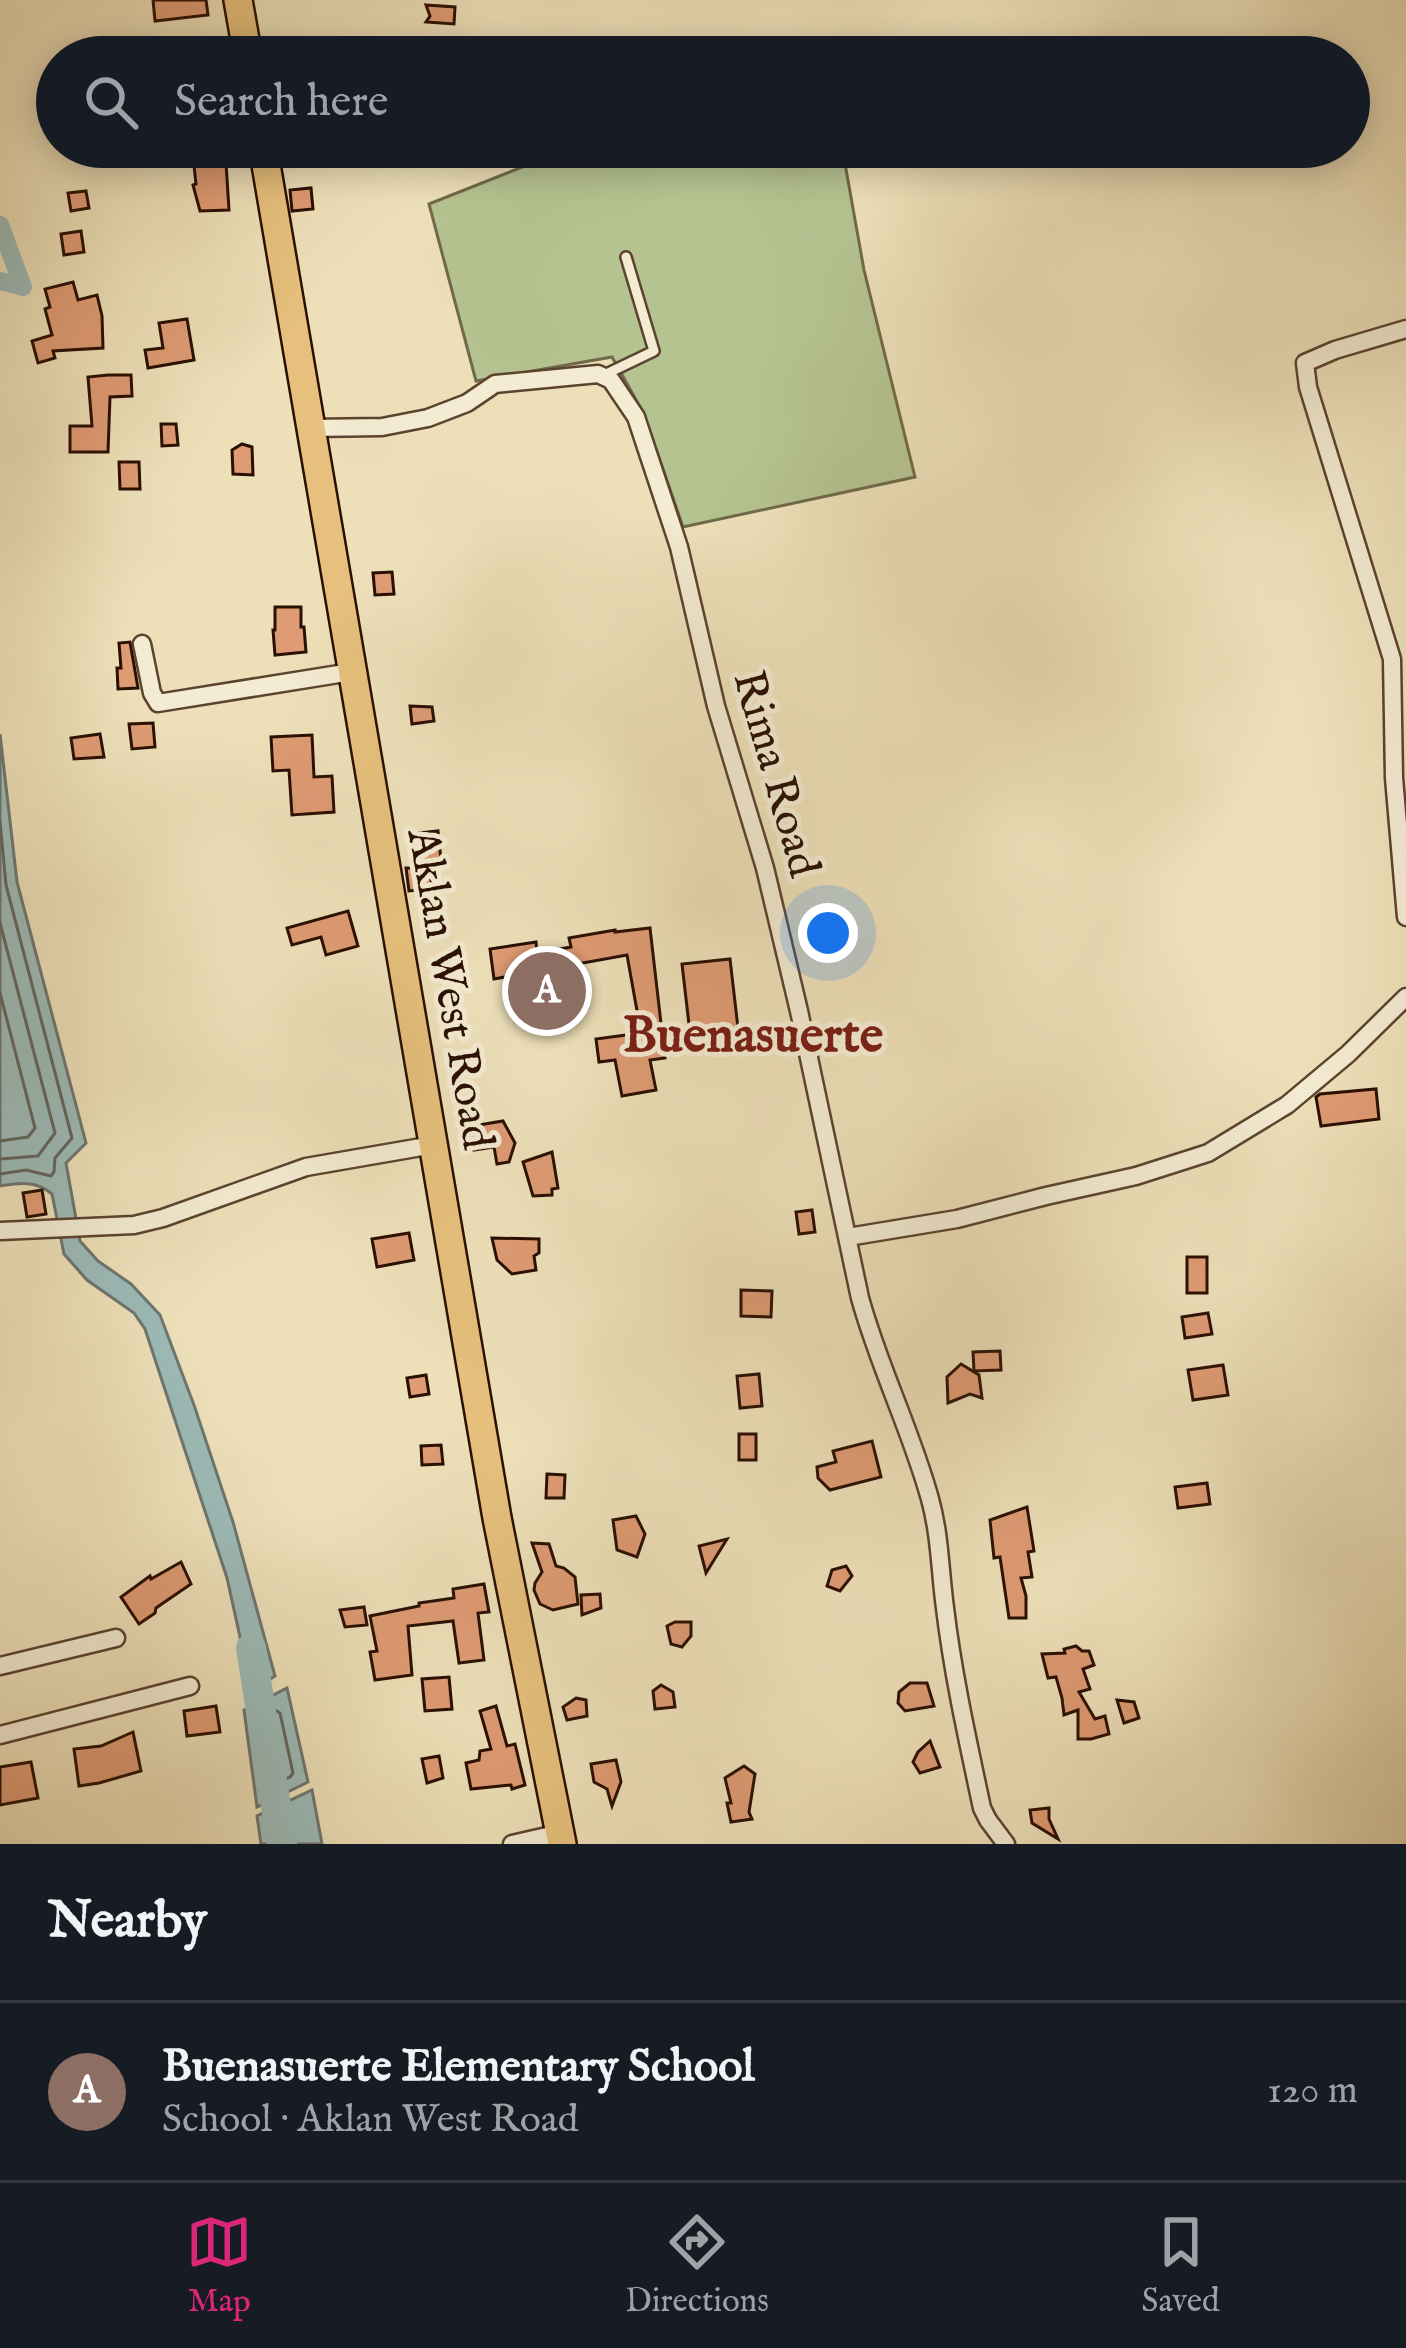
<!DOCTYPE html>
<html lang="en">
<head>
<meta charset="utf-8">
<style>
  :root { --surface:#171b24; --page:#242831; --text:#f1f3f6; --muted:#9ea1a6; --line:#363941; --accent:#db2777 }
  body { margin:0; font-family:"IM FELL English",serif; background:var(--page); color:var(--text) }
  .you { position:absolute; left:828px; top:933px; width:42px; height:42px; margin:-30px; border:9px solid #fff; border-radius:50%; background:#1a73e8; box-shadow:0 0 0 18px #1a73e833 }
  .badge { display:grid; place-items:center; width:78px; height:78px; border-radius:50%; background:var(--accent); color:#fff; font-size:39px; font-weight:700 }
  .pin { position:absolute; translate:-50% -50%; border:6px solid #fff; box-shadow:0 3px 12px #0006 }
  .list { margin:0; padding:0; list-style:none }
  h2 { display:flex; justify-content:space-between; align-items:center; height:156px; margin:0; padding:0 48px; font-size:51px }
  h2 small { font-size:39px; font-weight:400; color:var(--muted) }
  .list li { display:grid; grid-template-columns:78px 1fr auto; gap:36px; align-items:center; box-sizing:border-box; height:180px; padding:0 48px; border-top:3px solid var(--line) }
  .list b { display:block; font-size:45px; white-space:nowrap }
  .list p { margin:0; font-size:39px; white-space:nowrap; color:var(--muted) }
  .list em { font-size:39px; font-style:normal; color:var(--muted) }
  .icon { flex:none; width:66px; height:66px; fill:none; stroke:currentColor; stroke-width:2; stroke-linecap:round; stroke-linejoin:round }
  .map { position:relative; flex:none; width:1406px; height:1844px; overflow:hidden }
  .search { position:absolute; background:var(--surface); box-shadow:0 6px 30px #0003; left:36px; right:36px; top:36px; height:132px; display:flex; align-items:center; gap:30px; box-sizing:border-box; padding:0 42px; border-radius:66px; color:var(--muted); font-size:45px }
  .sheet { height:336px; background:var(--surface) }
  nav { display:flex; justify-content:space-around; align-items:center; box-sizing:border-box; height:168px; border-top:3px solid var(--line); background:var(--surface); font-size:33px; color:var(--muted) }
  nav a { display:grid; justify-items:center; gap:6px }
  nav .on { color:var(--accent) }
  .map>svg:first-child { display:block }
</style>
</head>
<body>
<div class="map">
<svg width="1406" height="1844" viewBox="0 0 1406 1844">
  <rect width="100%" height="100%" fill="#ede0b9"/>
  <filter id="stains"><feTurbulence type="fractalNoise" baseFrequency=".00167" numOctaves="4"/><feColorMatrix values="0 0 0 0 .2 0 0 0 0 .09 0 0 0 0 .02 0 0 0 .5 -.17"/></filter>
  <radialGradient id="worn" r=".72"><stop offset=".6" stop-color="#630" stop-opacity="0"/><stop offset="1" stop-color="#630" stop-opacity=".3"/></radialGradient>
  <!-- green -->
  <path fill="#b5c391" stroke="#70694a" stroke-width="3" d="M592 147H842L864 270 915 477 683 527 644 414 612 357 476 381 429 204 545 158Z"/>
  <!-- water -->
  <g fill="#9cbbb8" stroke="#6e7670" stroke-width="3">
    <path d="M0 734 17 882 86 1143 66 1163 80 1241 98 1261 131 1284 160 1315 194 1405 233 1522 275 1676 248 1693 240 1637 227 1578 145 1329 134 1313 87 1280 64 1254 52 1194C36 1180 19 1183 0 1186Z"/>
    <path d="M287 1688 308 1782 257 1807 244 1710Z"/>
    <path d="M312 1790 322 1844H261L257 1816Z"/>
  </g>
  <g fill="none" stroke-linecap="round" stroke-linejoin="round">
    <!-- shore -->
    <g stroke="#63655e" stroke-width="3">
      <path d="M0 822 6 885 72 1138 55 1158 54 1172 51 1176 26 1170 0 1174"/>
      <path d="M0 923 55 1133 38 1156 0 1159"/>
      <path d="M0 993 35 1128 28 1137 0 1141"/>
      <path d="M273 1709 280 1713 293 1773 290 1777 271 1786 265 1781 258 1720 260 1716Z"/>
    </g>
    <!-- canal -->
    <path stroke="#9cbbb8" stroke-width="18" d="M0 225 23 287 0 281"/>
    <!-- river -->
    <path stroke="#9cbbb8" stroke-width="30" d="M251 1648 282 1844"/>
  </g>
  <!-- building -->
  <g fill="#de9b74" stroke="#2a0f03" stroke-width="3">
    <path d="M153 0H206L208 15 155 21Z"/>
    <path d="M426 5 455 7 454 24 426 22 430 16Z"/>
    <path d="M192 147H225L229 210 200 211 193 185 196 184Z"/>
    <path d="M311 188 313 209 292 211 290 190Z"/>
    <path d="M86 191 89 208 71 211 68 193Z"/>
    <path d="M81 231 84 252 64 255 61 234Z"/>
    <path d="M73 282 78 300 97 295 102 316 103 348 53 351 55 358 38 363 32 341 52 335 45 309 50 307 45 289Z"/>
    <path d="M187 319 194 360 148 368 145 350 163 348 159 323Z"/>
    <path d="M108 375H131L132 396 110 397 108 452H70V426H92L88 377Z"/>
    <path d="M161 424H176L178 445 162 446Z"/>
    <path d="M242 444 252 447 253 475 233 474 232 450Z"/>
    <path d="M119 462H139L140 489H120Z"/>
    <path d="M392 572 394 594 375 595 373 573Z"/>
    <path d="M275 607H301V627H304L306 652 275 655 273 630H275Z"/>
    <path d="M130 642 138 688 118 689 117 668H121L119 643Z"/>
    <path d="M410 706 432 707 434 721 412 724Z"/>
    <path d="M153 723 155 747 132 749 129 724Z"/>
    <path d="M100 734 104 757 74 759 71 738Z"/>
    <path d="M312 735 314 777 332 776 334 812 292 815 289 770 273 771 271 737Z"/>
    <path d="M438 831 441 860 427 861 433 889 409 891 406 868H412L409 834Z"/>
    <path d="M348 911 358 946 326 955 321 937 292 945 287 928Z"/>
    <path d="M650 928 665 1058 650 1060 656 1090 622 1096 615 1060 599 1062 596 1039 641 1033 627 955 494 979 490 949 536 942 537 953 571 947 569 938 615 930V932Z"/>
    <path d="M730 959 738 1028 690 1033 682 964Z"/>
    <path d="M1376 1089 1379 1119 1321 1126 1316 1097 1320 1094Z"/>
    <path d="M503 1121 515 1143 509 1162 497 1164 494 1147 474 1150 473 1144H470L467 1127Z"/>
    <path d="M552 1152 558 1188 552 1189V1195L533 1196 523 1162Z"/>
    <path d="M42 1190 46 1214 27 1217 23 1193Z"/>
    <path d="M812 1210 815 1232 799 1234 796 1212Z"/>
    <path d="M409 1233 414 1260 377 1267 372 1239Z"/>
    <path d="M492 1238 539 1239V1253L534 1256 536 1270 512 1274 497 1260Z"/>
    <rect x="1187" y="1257" width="20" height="36"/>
    <path d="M741 1290 772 1291 771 1317 741 1316Z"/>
    <path d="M1208 1313 1212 1334 1185 1338 1182 1317Z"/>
    <path d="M1000 1351 1001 1370 974 1371 973 1352Z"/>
    <path d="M961 1364 979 1375 982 1398 970 1394 948 1403 947 1377Z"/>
    <path d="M1223 1365 1228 1395 1193 1400 1188 1370Z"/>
    <path d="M759 1374 762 1406 740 1408 737 1376Z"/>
    <path d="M426 1375 429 1394 410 1397 407 1378Z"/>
    <rect x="739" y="1434" width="17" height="26"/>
    <path d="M872 1441 881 1477 830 1490 818 1478 817 1467 836 1462 833 1451Z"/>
    <path d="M441 1445 443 1464 422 1465 421 1446Z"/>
    <path d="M547 1474 565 1475 564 1498H546Z"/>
    <path d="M1207 1483 1210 1504 1178 1508 1175 1487Z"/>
    <path d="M1027 1507 1034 1551 1028 1552 1032 1577 1021 1578 1026 1596V1618H1009L1000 1557 994 1558 990 1520Z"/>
    <path d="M636 1516 645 1534 637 1557 617 1550 613 1520Z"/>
    <path d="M727 1539 706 1573 699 1546Z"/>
    <path d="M532 1543 549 1544 556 1566 564 1568 575 1577 578 1604 553 1610 540 1604 534 1590 535 1583 542 1572Z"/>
    <path d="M181 1562 191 1584 156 1608 155 1613 139 1624 121 1597 150 1576 151 1579Z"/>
    <path d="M846 1566 852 1576 840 1591 827 1586 832 1570Z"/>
    <path d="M484 1584 489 1612 478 1613 484 1660 459 1663 453 1621 408 1626 412 1675 375 1680 370 1652 377 1651 370 1616 419 1606V1603L454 1598 453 1589Z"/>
    <path d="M600 1594 601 1608 582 1615 581 1595Z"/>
    <path d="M364 1607 367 1625 345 1627 340 1610Z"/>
    <path d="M675 1622H691V1636L682 1647 671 1644 667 1626Z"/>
    <path d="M1076 1646 1082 1651H1089L1094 1665 1083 1669 1090 1689 1079 1692 1095 1719 1105 1716 1109 1734 1091 1739H1078V1710L1064 1715 1062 1698 1056 1677 1048 1678 1042 1654 1065 1653 1064 1649Z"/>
    <path d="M449 1677 452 1709 425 1711 422 1679Z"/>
    <path d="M910 1683H927L934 1706 905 1711 898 1703 899 1692Z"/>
    <path d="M661 1685 673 1692 675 1707 655 1709 653 1691Z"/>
    <path d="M576 1698 586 1700 587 1716 567 1720 563 1707Z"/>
    <path d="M1117 1700 1134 1702 1139 1718 1124 1723Z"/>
    <path d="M216 1706 220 1732 187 1736 184 1711Z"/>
    <path d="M496 1706 507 1746 515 1744 525 1785 512 1789 511 1785 471 1789 466 1763 479 1760 480 1751 491 1749 480 1711Z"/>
    <path d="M133 1732 141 1771 99 1783 79 1786 74 1749 101 1746Z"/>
    <path d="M930 1741 940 1767 920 1773 913 1762 918 1752Z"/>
    <path d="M439 1756 443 1778 427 1783 422 1759Z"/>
    <path d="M616 1760 621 1782 612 1806 607 1789 594 1782 591 1764Z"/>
    <path d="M31 1762 38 1798 0 1805V1767Z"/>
    <path d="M744 1766 755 1774 749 1812 752 1819 731 1822 727 1803H731L725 1778Z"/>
    <path d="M1049 1808V1819L1058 1839 1032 1823 1030 1810Z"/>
  </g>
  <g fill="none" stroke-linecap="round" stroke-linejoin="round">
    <!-- lane casing -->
    <g stroke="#5b4330" stroke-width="14">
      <path id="lane" d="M604 375 654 351 626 257"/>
    </g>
    <!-- street casing -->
    <g stroke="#5b4330" stroke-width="21">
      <g id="street">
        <path d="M1406 329 1335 350 1305 363 1308 387 1392 659 1394 778 1406 917"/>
        <path d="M311 428 382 427 428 418 467 403 495 384 598 374 611 380 636 417 679 547 716 706 765 868 799 1011 860 1298C879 1367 911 1430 930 1499 940 1535 940 1571 945 1608 953 1675 968 1742 982 1808L988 1820 1006 1844"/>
        <path d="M142 644 152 693 158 703 351 672"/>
        <path d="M0 1231 134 1225 163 1218 306 1167 433 1145"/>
        <path d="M848 1237 957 1219 1046 1196 1136 1176 1208 1153 1287 1105 1348 1054 1406 997"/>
        <path d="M0 1666 116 1638"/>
        <path d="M0 1735 190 1686"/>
        <path d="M512 1844 560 1833"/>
      </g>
    </g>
    <!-- primary casing -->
    <g stroke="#2a0f03" stroke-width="32">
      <g id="primary">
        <path d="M238 0 248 57"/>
        <path d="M263 147 497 1518 562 1844"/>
      </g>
    </g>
    <!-- lane -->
    <use href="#lane" stroke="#f3ebd2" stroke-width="9"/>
    <!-- street -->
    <use href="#street" stroke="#f3ebd2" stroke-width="16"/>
    <!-- primary -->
    <use href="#primary" stroke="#e6c07c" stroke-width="27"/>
  </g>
  <g text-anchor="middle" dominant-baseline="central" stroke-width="10" stroke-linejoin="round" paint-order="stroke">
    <!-- street labels -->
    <g font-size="45" fill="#2a0f03" stroke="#f3ebd2">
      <text transform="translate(775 774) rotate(74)">Rima Road</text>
      <text transform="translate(449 989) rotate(80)">Aklan West Road</text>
    </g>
    <!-- quarter labels -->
    <g font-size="51" font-weight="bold" fill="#7a1f14" stroke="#f3ebd2">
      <text x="753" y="1037">Buenasuerte</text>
    </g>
  </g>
  <rect width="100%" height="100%" filter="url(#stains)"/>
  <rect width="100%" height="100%" fill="url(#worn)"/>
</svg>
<div class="you"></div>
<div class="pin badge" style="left:547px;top:991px;background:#8d6e63">A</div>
<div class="search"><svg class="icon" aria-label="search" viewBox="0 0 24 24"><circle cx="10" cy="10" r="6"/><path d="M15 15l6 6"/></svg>Search here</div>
</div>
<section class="sheet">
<h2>Nearby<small></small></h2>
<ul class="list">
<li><span class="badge" style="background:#8d6e63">A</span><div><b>Buenasuerte Elementary School</b><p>School · Aklan West Road</p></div><em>120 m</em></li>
</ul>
</section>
<nav>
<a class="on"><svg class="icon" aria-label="map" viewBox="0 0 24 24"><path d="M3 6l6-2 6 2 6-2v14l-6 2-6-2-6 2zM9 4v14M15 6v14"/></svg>Map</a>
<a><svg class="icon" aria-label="directions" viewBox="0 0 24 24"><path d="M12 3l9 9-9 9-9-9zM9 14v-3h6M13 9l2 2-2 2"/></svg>Directions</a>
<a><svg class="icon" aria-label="saved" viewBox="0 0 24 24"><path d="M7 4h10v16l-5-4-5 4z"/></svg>Saved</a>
</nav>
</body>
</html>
